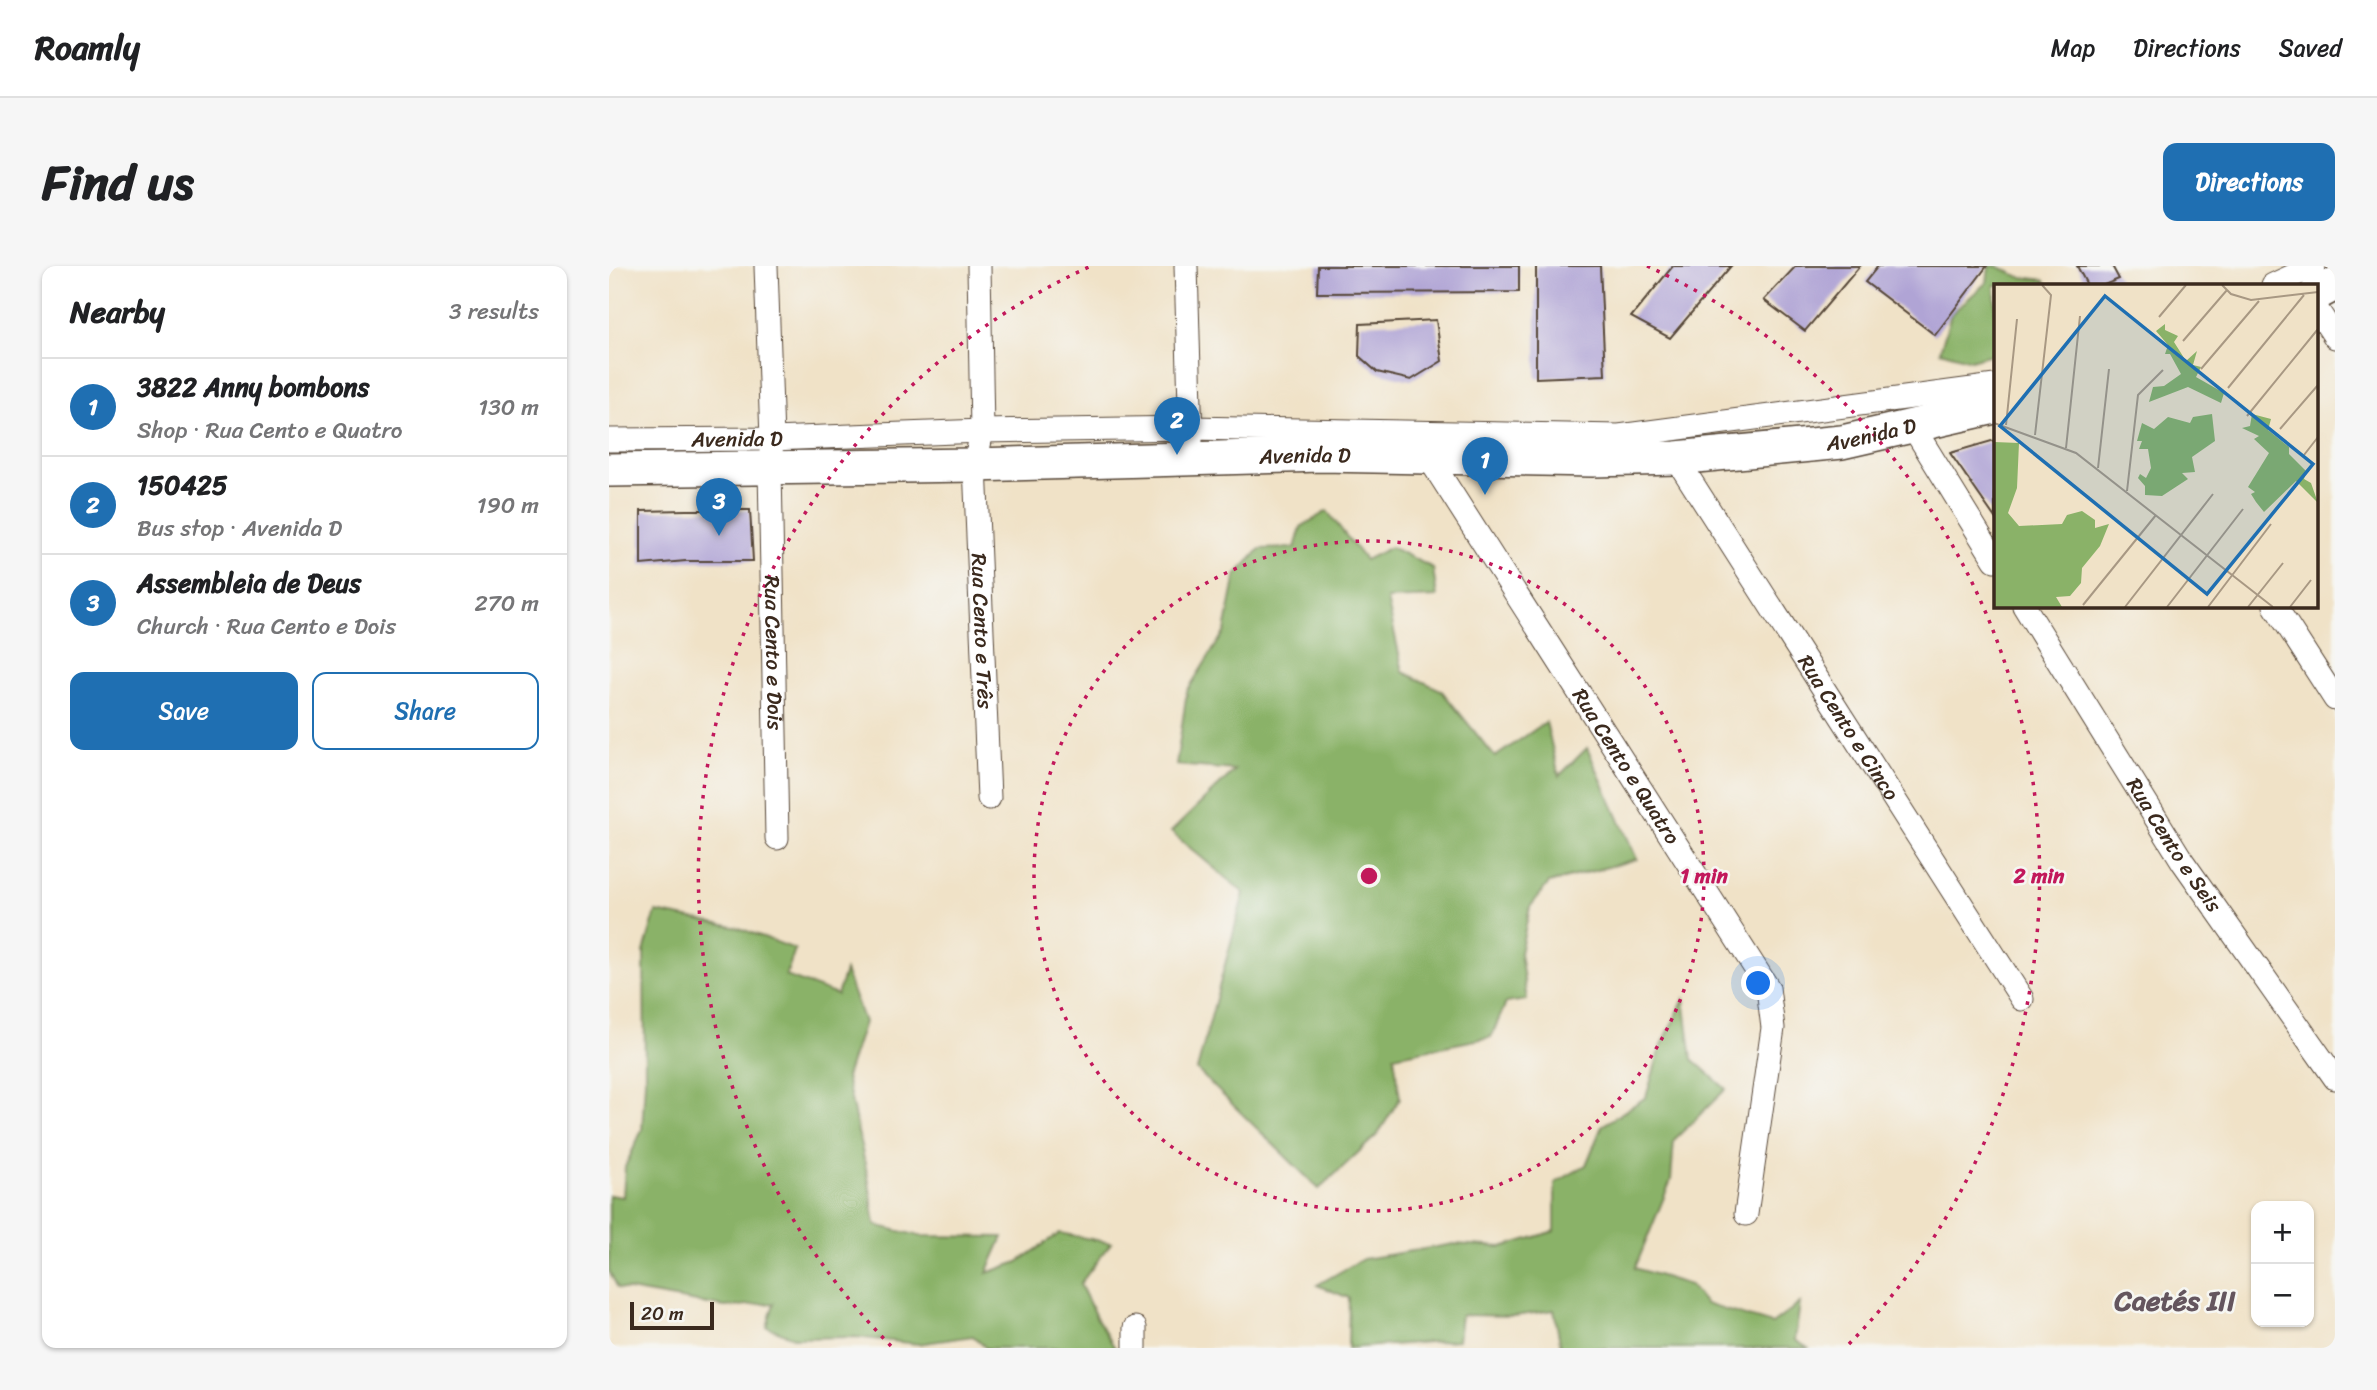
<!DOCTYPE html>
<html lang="en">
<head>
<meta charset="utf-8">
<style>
  :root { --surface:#fff; --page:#f6f6f6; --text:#202124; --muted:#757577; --line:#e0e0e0; --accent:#1f6fb2 }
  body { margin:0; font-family:Sriracha,sans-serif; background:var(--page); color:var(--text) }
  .controls { position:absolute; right:21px; bottom:21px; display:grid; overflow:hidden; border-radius:14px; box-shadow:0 2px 5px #0004 }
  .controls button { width:63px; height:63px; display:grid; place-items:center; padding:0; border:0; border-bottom:2px solid var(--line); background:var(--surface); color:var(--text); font:35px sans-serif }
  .scale { position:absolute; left:21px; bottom:18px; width:84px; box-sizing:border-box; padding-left:7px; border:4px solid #3b2a1e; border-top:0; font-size:19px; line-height:24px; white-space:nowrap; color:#3b2a1e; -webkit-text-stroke:5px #f6f6f2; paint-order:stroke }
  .you { position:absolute; left:1150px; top:718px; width:24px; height:24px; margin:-18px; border:5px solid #fff; border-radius:50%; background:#1a73e8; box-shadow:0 0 0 10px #1a73e833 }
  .badge { display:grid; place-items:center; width:46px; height:46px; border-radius:50%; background:var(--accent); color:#fff; font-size:23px; font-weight:700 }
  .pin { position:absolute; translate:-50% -58px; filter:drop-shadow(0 2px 4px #0008) }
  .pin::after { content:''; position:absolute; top:37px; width:24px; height:21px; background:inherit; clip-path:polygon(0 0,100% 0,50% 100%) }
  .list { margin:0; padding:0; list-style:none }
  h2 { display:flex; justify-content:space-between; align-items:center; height:91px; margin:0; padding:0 28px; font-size:30px }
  h2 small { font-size:23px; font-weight:400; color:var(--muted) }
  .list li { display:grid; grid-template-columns:46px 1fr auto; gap:21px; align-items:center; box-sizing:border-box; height:98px; padding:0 28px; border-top:2px solid var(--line) }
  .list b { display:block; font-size:26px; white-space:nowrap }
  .list p { margin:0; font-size:23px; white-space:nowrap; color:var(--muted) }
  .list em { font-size:23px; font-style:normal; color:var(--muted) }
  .actions { display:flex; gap:14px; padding:21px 28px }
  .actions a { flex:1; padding:16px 0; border:2px solid var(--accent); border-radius:14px; text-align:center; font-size:24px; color:var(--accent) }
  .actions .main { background:var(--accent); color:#fff }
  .map { position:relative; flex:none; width:1726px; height:1082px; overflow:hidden; border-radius:14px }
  header { display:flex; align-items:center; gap:42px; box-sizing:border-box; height:98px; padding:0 35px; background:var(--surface); border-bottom:2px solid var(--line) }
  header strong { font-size:33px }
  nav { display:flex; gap:38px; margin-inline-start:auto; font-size:24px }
  .intro { display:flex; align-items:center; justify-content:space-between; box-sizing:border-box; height:168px; padding:0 42px }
  h1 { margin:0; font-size:49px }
  .button { padding:18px 32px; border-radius:14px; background:var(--accent); color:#fff; font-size:24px; font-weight:700 }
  main { display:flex; gap:42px; padding:0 42px }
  aside { flex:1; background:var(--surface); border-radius:14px; box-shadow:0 2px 5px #0004 }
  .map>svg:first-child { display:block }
</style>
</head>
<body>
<header>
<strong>Roamly</strong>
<nav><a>Map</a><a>Directions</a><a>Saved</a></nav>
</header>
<div class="intro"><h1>Find us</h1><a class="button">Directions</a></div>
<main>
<aside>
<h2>Nearby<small>3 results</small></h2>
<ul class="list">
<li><span class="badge">1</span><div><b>3822 Anny bombons</b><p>Shop · Rua Cento e Quatro</p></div><em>130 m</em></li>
<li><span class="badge">2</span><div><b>150425</b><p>Bus stop · Avenida D</p></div><em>190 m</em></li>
<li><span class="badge">3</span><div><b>Assembleia de Deus</b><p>Church · Rua Cento e Dois</p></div><em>270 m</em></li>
</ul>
<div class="actions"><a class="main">Save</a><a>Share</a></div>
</aside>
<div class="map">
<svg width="1726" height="1082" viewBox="0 0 1726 1082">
  <rect width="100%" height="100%" fill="#f6f6f2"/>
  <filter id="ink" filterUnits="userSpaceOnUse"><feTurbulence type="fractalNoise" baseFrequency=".0143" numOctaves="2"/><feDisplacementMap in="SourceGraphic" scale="14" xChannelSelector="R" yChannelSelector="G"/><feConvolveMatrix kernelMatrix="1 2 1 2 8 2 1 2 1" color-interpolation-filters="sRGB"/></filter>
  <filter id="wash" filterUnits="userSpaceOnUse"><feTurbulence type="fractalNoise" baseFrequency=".00686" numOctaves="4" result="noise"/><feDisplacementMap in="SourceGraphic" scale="28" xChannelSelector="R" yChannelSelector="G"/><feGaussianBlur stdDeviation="1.57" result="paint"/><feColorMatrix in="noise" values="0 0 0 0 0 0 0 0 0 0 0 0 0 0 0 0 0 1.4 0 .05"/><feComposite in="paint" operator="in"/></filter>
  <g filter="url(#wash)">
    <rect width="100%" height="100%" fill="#f0e2c7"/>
    <!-- forest -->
    <g fill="#8ab268" stroke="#626e43" stroke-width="2">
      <path d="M1380 0H1388L1411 11 1436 14 1438 19H1386V87L1362 94 1331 85 1342 48 1378 16Z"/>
      <path d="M718 245 756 294 782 281 824 302 828 331 778 333 794 406 832 424 886 491 937 456 950 510 978 482 1028 593 940 617 921 641 911 687 918 734 897 737 882 771 785 790 791 832 769 868 710 923 588 804 635 627 562 566 626 504 567 499 578 425 616 365 627 309 651 283 686 282 692 261Z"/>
      <path d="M47 646 130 662 186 683 177 710 228 729 236 705 255 756 237 811 260 916 266 959 311 970 394 971 378 1007 409 996 451 967 502 977 471 1018 487 1051 506 1082H377L364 1070 309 1078 246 1071 187 1072 158 1061 165 1037 116 1041 9 1022 0 1005V929L14 931 16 901 33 864 36 814 35 686Z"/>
      <path d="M1075 733 1083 793 1117 823 1065 874 1062 914 1026 1002 1081 1019 1096 1038 1163 1058 1191 1037 1186 1074 1199 1082H952L945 1044 906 1050 852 1049 849 1074 739 1082 740 1032 708 1019 754 993 845 978 893 981 946 965V917L977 899 993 860 1037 831 1052 781Z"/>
    </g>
    <g id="blocks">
      <!-- building -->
      <g fill="#b0a4d5">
        <path d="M709 0H910V26L708 27Z"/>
        <path d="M927 0H991L996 109 927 112Z"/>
        <path d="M1064 0H1122L1061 72 1022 51Z"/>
        <path d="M1187 0H1251L1196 65 1155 34Z"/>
        <path d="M1269 0H1378L1326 69 1256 16Z"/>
        <path d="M1468 0H1503L1510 13 1495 19H1478Z"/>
        <path d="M827 54 833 95 802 114 768 106 750 90 751 58Z"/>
        <path d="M1386 174V252L1341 187Z"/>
        <path d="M77 244H141L144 295H77L32 299V245Z"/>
      </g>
    </g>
  </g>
  <g filter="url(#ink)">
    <use href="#blocks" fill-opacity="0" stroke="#564637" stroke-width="2"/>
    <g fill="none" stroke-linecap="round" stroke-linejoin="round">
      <!-- street casing -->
      <g stroke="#564637" stroke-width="25">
        <g id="street">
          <path id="s1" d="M157 0 163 173 161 202 168 572"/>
          <path id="s2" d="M370 0 373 165 366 199 380 532"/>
          <path d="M577 0 582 175"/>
          <path d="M1664 19 1705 0"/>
          <path d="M1707 42 1726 71"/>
          <path d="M1304 161 1386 294"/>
          <path id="s3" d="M0 174 163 173 373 165 583 162 1010 170 1386 120"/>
          <path id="s4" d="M820 192 1159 722 1164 762 1137 948"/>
          <path id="s5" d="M1067 192 1413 733"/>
          <path id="s6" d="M1415 340 1574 596 1726 812"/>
          <path d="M1666 340 1726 433"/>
          <path d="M526 1062V1082"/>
        </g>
      </g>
      <!-- secondary casing -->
      <g stroke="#564637" stroke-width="36">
        <g id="secondary">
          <path d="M1707 28 1726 18"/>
          <path id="s7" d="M0 204 366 199 712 189 984 194 1067 192 1233 176 1386 141"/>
        </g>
      </g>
      <!-- street -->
      <use href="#street" stroke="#fff" stroke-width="23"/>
      <!-- secondary -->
      <use href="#secondary" stroke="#fff" stroke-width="33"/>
    </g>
  </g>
  <!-- distance rings -->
  <g fill="none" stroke="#c2185b" stroke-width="3.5" stroke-dasharray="3.5 7">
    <circle cx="760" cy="610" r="335"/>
    <path d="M282 1080A670 670 0 0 1 482 0M1038 0A670 670 0 0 1 1238 1080"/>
  </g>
  <g text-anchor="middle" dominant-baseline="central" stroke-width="5" stroke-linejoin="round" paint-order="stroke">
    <!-- street labels -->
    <g font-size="21" fill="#3b2a1e" stroke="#f6f6f2">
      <text stroke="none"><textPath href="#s7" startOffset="1264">Avenida D</textPath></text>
      <text stroke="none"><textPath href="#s3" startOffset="128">Avenida D</textPath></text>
      <text stroke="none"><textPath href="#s7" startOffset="696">Avenida D</textPath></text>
      <text stroke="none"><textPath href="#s2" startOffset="366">Rua Cento e Três</textPath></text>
      <text stroke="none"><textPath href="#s1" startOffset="387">Rua Cento e Dois</textPath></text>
      <text stroke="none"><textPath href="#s5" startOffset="320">Rua Cento e Cinco</textPath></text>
      <text stroke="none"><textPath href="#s4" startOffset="366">Rua Cento e Quatro</textPath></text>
      <text stroke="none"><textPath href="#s6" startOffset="282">Rua Cento e Seis</textPath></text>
    </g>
    <!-- district labels -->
    <g font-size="28" font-weight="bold" fill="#64555e" stroke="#f6f6f2">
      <text x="1566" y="1034">Caetés III</text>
    </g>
  </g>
  <!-- overview -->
  <g transform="translate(1385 18)">
    <rect width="324" height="324" fill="#f0e2c7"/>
    <path d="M171 40V46L184 52 180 58 192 77 203 67 199 81 207 83 202 93 230 109 227 119 194 103 155 118 159 103 170 102 187 90 176 70H171L174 61 162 47ZM218 130 221 157 198 173 201 188 188 189 194 195 168 212 151 211V202L144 194 146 190 152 194 157 184 154 165H145L148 157H143L148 139 160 145 174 133 196 139 199 133ZM258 130 277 135 274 146 295 163V170L312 187 310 195 317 199 324 219 302 197 270 228 262 218 257 210 261 208 254 203 275 169 260 155 265 152 248 144 256 142ZM0 158 25 159 23 204 14 229 25 242 68 240 73 231 88 227 101 236V244L115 240 106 262 88 284 87 299 76 312 62 313 68 323H0Z" fill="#8ab268"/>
    <path fill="none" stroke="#a89883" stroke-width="2" d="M228 1 237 10 257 16 324 8M165 33 192 1M189 57 233 6M207 85 265 17M234 104 310 11M253 132 324 45M0 139 82 169 279 323M12 141 23 35M286 145 324 101M41 151 57 11 48 1M72 164 86 32M310 171 324 153M104 184 115 85M133 207 144 111 169 86M89 321 162 231M131 323 219 210M173 323 249 225M214 323 277 240M254 323 289 279M296 323 317 296"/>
    <path fill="#1f6fb2" fill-opacity="0.15" stroke="#1f6fb2" stroke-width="3.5" d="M111 12 319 180 213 310 6 142Z"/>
    <rect width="324" height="324" fill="none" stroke="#3b2a1e" stroke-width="3.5"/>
  </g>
  <circle cx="760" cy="610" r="10" fill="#c2185b" stroke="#f6f6f2" stroke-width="3.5"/>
  <g font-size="21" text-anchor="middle" font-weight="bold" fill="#c2185b" stroke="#f6f6f2" stroke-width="5" stroke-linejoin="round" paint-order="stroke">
    <text x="1095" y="617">1 min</text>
    <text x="1430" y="617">2 min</text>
  </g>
</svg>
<div class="controls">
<button>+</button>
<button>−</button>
</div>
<div class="scale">20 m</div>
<div class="you"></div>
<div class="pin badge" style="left:876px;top:229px">1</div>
<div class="pin badge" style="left:568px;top:189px">2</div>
<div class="pin badge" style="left:110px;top:270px">3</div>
</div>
</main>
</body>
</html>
